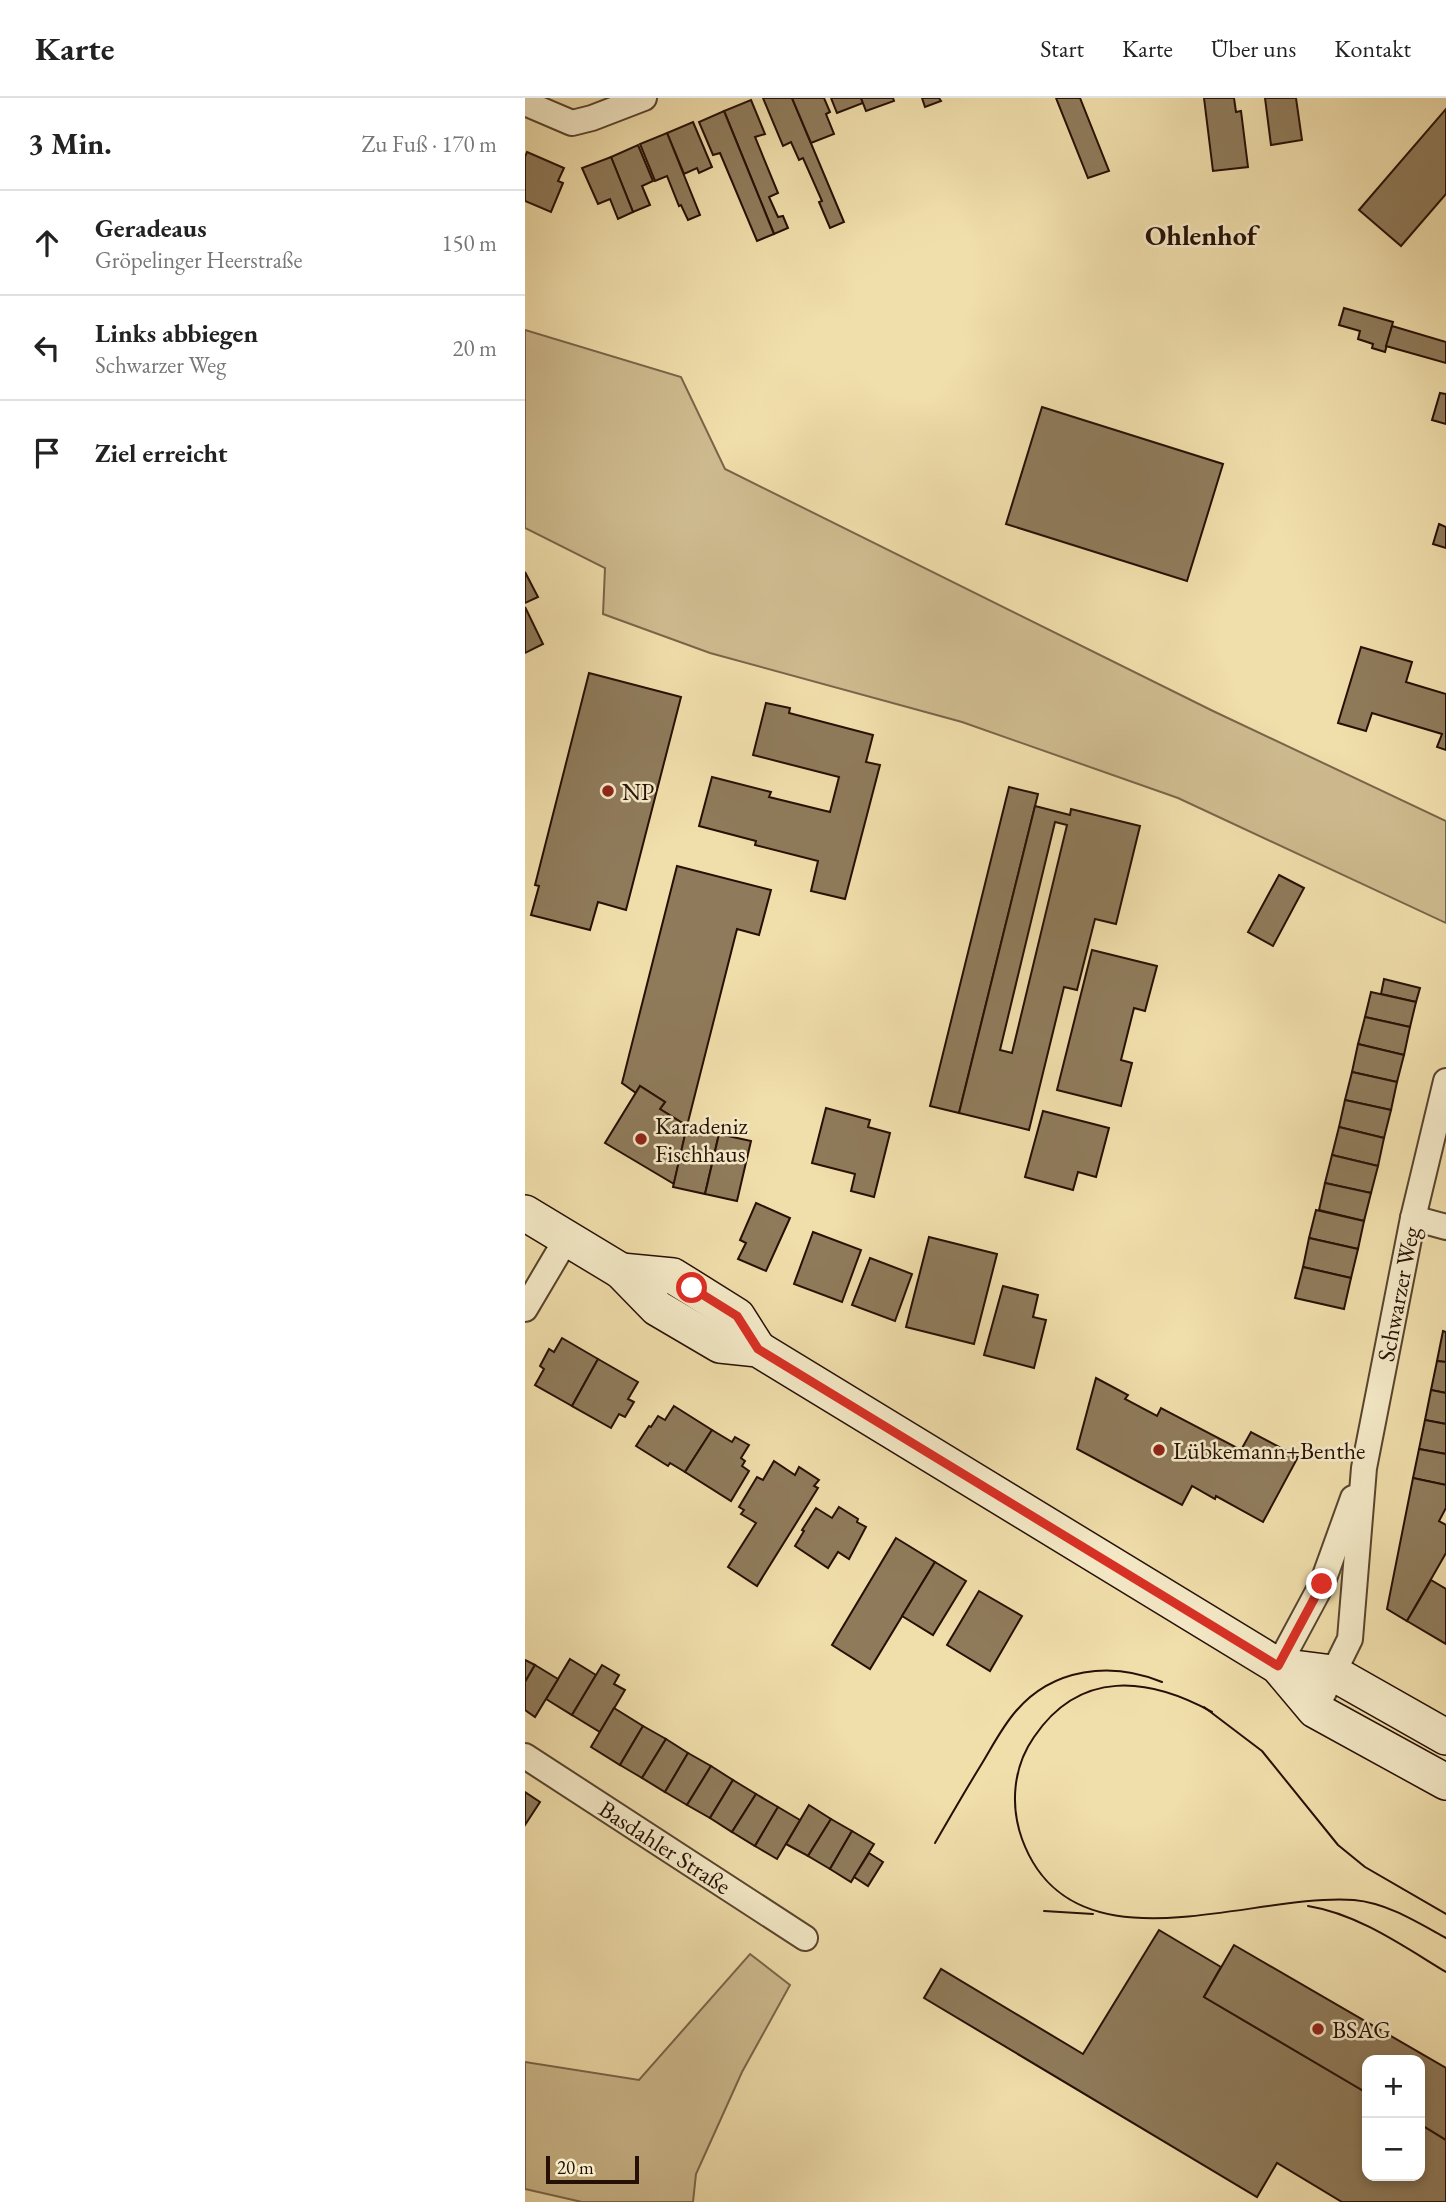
<!DOCTYPE html>
<html lang="de">
<head>
<meta charset="utf-8">
<style>
  :root { --surface:#fff; --page:#f2f2f2; --text:#222; --muted:#767676; --line:#e0e0e0 }
  body { margin:0; font-family:"EB Garamond",serif; background:var(--page); color:var(--text) }
  .controls { position:absolute; right:21px; bottom:21px; display:grid; overflow:hidden; border-radius:14px; box-shadow:0 4px 10px #0003 }
  .controls button { width:63px; height:63px; display:grid; place-items:center; padding:0; border:0; border-bottom:2px solid var(--line); background:var(--surface); color:var(--text); font:35px sans-serif }
  .scale { position:absolute; left:21px; bottom:18px; width:93px; box-sizing:border-box; padding-left:7px; border:4px solid #260f05; border-top:0; font-size:19px; line-height:24px; white-space:nowrap; color:#260f05; -webkit-text-stroke:5px #f5eac8; paint-order:stroke }
  .stop { position:absolute; width:21px; height:21px; margin:-16px; border:5px solid #d93025; border-radius:50%; background:#fff }
  .stop.end { background:#d93025; border-color:#fff; box-shadow:0 2px 7px #0008 }
  .list { margin:0; padding:0; list-style:none }
  h2 { display:flex; justify-content:space-between; align-items:center; height:91px; margin:0; padding:0 28px; font-size:30px }
  h2 small { font-size:23px; font-weight:400; color:var(--muted) }
  .list li { display:grid; grid-template-columns:46px 1fr auto; gap:21px; align-items:center; box-sizing:border-box; height:105px; padding:0 28px; border-top:2px solid var(--line) }
  .list b { display:block; font-size:26px; white-space:nowrap }
  .list p { margin:0; font-size:23px; white-space:nowrap; color:var(--muted) }
  .list em { font-size:23px; font-style:normal; color:var(--muted) }
  .icon { flex:none; width:38px; height:38px; fill:none; stroke:currentColor; stroke-width:2; stroke-linecap:round; stroke-linejoin:round }
  .map { position:relative; flex:none; width:921px; height:2104px; overflow:hidden }
  header { display:flex; align-items:center; gap:42px; box-sizing:border-box; height:98px; padding:0 35px; background:var(--surface); border-bottom:2px solid var(--line) }
  header strong { font-size:33px }
  nav { display:flex; gap:38px; margin-inline-start:auto; font-size:24px }
  main { display:flex }
  aside { flex:1; background:var(--surface) }
  .map>svg:first-child { display:block }
</style>
</head>
<body>
<header>
<strong>Karte</strong>
<nav><a>Start</a><a>Karte</a><a>Über uns</a><a>Kontakt</a></nav>
</header>
<main>
<aside>
<h2>3 Min.<small>Zu Fuß · 170 m</small></h2>
<ul class="list">
<li><svg class="icon" aria-label="ahead" viewBox="0 0 24 24"><path d="M12 20V5M6 11l6-6 6 6"/></svg><div><b>Geradeaus</b><p>Gröpelinger Heerstraße</p></div><em>150 m</em></li>
<li><svg class="icon" aria-label="left" viewBox="0 0 24 24"><path d="M17 20v-9H6M10 6l-5 5 5 5"/></svg><div><b>Links abbiegen</b><p>Schwarzer Weg</p></div><em>20 m</em></li>
<li><svg class="icon" aria-label="arrive" viewBox="0 0 24 24"><path d="M6 21V4h12l-3 4 3 4H6"/></svg><div><b>Ziel erreicht</b></div></li>
</ul>
</aside>
<div class="map">
<svg width="921" height="2104" viewBox="0 0 921 2104">
  <rect width="100%" height="100%" fill="#f0deab"/>
  <filter id="stains"><feTurbulence type="fractalNoise" baseFrequency=".00286" numOctaves="4"/><feColorMatrix values="0 0 0 0 .2 0 0 0 0 .09 0 0 0 0 .02 0 0 0 .5 -.17"/></filter>
  <radialGradient id="worn" r=".72"><stop offset=".6" stop-color="#630" stop-opacity="0"/><stop offset="1" stop-color="#630" stop-opacity=".3"/></radialGradient>
  <!-- green -->
  <g fill="#cebb8f" stroke="#7a654a" stroke-width="2">
    <path d="M0 232 156 279 200 371 688 613 921 723V825L653 700 437 624 185 555 78 516 80 470 0 430Z"/>
    <path d="M225 1856 265 1887 217 1974 171 2076 168 2104H57L0 2091V1964L114 1982Z"/>
  </g>
  <!-- building -->
  <g fill="#8f7b5b" stroke="#260f05" stroke-width="2" fill-rule="evenodd">
    <path d="M238 0H267L319 124 305 130 294 104 297 103 278 60 274 62 266 44 258 48Z"/>
    <path d="M267 0H299L305 14 301 16 309 36 286 45Z"/>
    <path d="M306 0H336L338 5 312 15Z"/>
    <path d="M336 0H368L369 3 341 13Z"/>
    <path d="M397 0H414L416 3 400 9Z"/>
    <path d="M531 0H555L584 73 563 80Z"/>
    <path d="M679 0H709L711 14 716 13 723 69 688 73Z"/>
    <path d="M740 0H771L777 42 746 47Z"/>
    <path d="M226 2 240 36 230 39 253 95 244 99 253 119 258 118 263 130 249 136 199 13Z"/>
    <path d="M921 11V96L876 148 834 112Z"/>
    <path d="M199 13 249 136 232 143 195 55 188 57 174 24Z"/>
    <path d="M168 24 187 69 174 75 172 70 159 76 142 35Z"/>
    <path d="M142 35 175 117 163 122 156 107 154 108 142 78 130 83 115 46Z"/>
    <path d="M113 47 128 83 117 88 125 107 108 114 86 59Z"/>
    <path d="M2 54 39 70 33 83 38 85 26 114 0 103V59Z"/>
    <path d="M86 59 108 114 93 121 85 101 73 106 57 70Z"/>
    <path d="M819 210 868 224 860 254 847 250 848 246 833 241 835 233 814 227Z"/>
    <path d="M867 228 921 244V265L861 248Z"/>
    <path d="M915 295 921 296V326L907 322Z"/>
    <path d="M517 309 698 366 662 483 481 426Z"/>
    <path d="M914 426 921 429V450L908 446Z"/>
    <path d="M0 474 13 499 0 505Z"/>
    <path d="M0 509 18 546 0 555Z"/>
    <path d="M836 549 887 564 881 584 921 596V652L912 649 917 636 847 615 841 633 813 625Z"/>
    <path d="M64 575 156 599 101 812 73 804 65 832 6 817 14 788 10 787Z"/>
    <path d="M241 605 265 610 264 615 348 637 341 664 355 667 320 801 286 793 293 763 230 747 231 743 174 728 187 679 246 694 244 699 305 714 314 679 228 657Z"/>
    <path d="M484 689 513 696 434 1015 405 1008Z"/>
    <path d="M510 708 545 717 546 711 615 728 591 826 570 821 552 892 539 889 504 1032 434 1015ZM530 724 542 727 487 955 475 952Z"/>
    <path d="M152 768 246 792 234 837 212 831 162 1028 135 1011 140 1004 115 988 111 995 97 985Z"/>
    <path d="M754 777 779 790 748 848 723 834Z"/>
    <path d="M567 852 632 868 620 913 609 910 596 962 607 965 596 1008 532 992Z"/>
    <path d="M859 881 895 890 891 904 856 896Z"/>
    <path d="M846 894 891 904 885 929 840 919Z"/>
    <path d="M840 919 885 929 879 957 833 946Z"/>
    <path d="M833 946 879 957 872 984 827 974Z"/>
    <path d="M827 974 872 984 866 1012 820 1002Z"/>
    <path d="M115 988 140 1004 135 1011 162 1028 149 1086 80 1045Z"/>
    <path d="M820 1002 866 1012 859 1040 814 1029Z"/>
    <path d="M301 1010 345 1022 343 1029 365 1035 349 1099 326 1093 330 1076 287 1065Z"/>
    <path d="M518 1013 584 1030 571 1079 553 1074 548 1092 500 1079Z"/>
    <path d="M162 1028 194 1036 180 1096 148 1089Z"/>
    <path d="M814 1029 859 1040 853 1068 807 1057Z"/>
    <path d="M194 1036 226 1043 212 1103 180 1096Z"/>
    <path d="M807 1057 853 1068 846 1095 800 1085Z"/>
    <path d="M800 1085 846 1095 839 1123 794 1112Z"/>
    <path d="M231 1105 265 1120 241 1173 213 1161 221 1145 215 1142Z"/>
    <path d="M791 1112 839 1123 833 1151 784 1140Z"/>
    <path d="M288 1134 336 1152 317 1204 269 1186Z"/>
    <path d="M404 1139 472 1156 449 1246 381 1229Z"/>
    <path d="M784 1140 833 1151 826 1180 778 1169Z"/>
    <path d="M345 1160 387 1176 370 1223 327 1207Z"/>
    <path d="M778 1169 826 1180 819 1211 770 1200Z"/>
    <path d="M478 1188 513 1197 508 1219 521 1222 509 1270 459 1257Z"/>
    <path d="M918 1233 921 1234V1264L912 1263Z"/>
    <path d="M37 1240 73 1261 47 1308 10 1287 19 1271 15 1268 24 1251 29 1254Z"/>
    <path d="M73 1261 113 1284 103 1301 109 1304 100 1319 94 1316 86 1330 47 1308Z"/>
    <path d="M912 1263 921 1264V1295L906 1292Z"/>
    <path d="M571 1280 603 1297 600 1301 632 1318 636 1310 716 1352 726 1334 773 1359 738 1424 691 1398 690 1401 667 1388 657 1407 552 1351Z"/>
    <path d="M906 1292 921 1295V1326L900 1322Z"/>
    <path d="M149 1308 187 1332 160 1374 145 1365 143 1368 111 1348 124 1328 126 1329 133 1318 140 1322Z"/>
    <path d="M900 1322 921 1326V1356L894 1351Z"/>
    <path d="M187 1332 207 1344 210 1339 224 1347 216 1360 220 1363 217 1368 224 1373 206 1403 160 1374Z"/>
    <path d="M894 1351 921 1356V1387L888 1380Z"/>
    <path d="M249 1363 270 1377 274 1369 294 1382 289 1388 293 1390 232 1488 203 1469 231 1425 216 1416 219 1412 214 1409 232 1379 238 1382Z"/>
    <path d="M888 1380 921 1387V1410L914 1423 921 1427V1455L882 1523 862 1511Z"/>
    <path d="M314 1409 333 1421 332 1424 341 1429 324 1461 313 1454 303 1470 270 1448 279 1433 277 1432 291 1410 307 1420Z"/>
    <path d="M371 1440 410 1464 345 1571 307 1547Z"/>
    <path d="M410 1464 441 1483 408 1537 377 1518Z"/>
    <path d="M906 1482 921 1491V1546L882 1523Z"/>
    <path d="M454 1493 497 1518 465 1573 422 1547Z"/>
    <path d="M45 1561 71 1577 47 1617 21 1601Z"/>
    <path d="M0 1562 10 1567 0 1584Z"/>
    <path d="M10 1567 33 1581 10 1619 0 1612V1584Z"/>
    <path d="M77 1567 94 1577 89 1586 100 1592 75 1634 47 1617Z"/>
    <path d="M89 1610 118 1628 95 1667 66 1649Z"/>
    <path d="M118 1628 141 1641 117 1680 95 1667Z"/>
    <path d="M141 1641 163 1655 140 1694 117 1680Z"/>
    <path d="M163 1655 186 1668 162 1707 140 1694Z"/>
    <path d="M186 1668 208 1682 185 1720 162 1707Z"/>
    <path d="M208 1682 231 1696 207 1734 185 1720Z"/>
    <path d="M0 1694 15 1704 0 1727Z"/>
    <path d="M231 1696 253 1709 230 1748 207 1734Z"/>
    <path d="M284 1707 306 1721 283 1758 261 1746Z"/>
    <path d="M253 1709 275 1722 252 1761 230 1748Z"/>
    <path d="M306 1721 327 1733 305 1771 283 1758Z"/>
    <path d="M327 1733 349 1746 326 1784 305 1771Z"/>
    <path d="M344 1755 358 1764 343 1788 329 1779Z"/>
    <path d="M634 1832 696 1869 679 1899 842 1995V2078H895V2026L921 2042V2104H817L752 2065 732 2099 399 1900 416 1871 558 1956Z"/>
    <path d="M709 1847 921 1970V2042L895 2026V1962H842V1995L679 1899Z"/>
  </g>
  <g fill="none" stroke-linecap="round" stroke-linejoin="round">
    <!-- minor casing -->
    <g stroke="#58432e" stroke-width="28">
      <g id="minor">
        <path d="M0 5 47 25 67 20 119 0"/>
        <path d="M888 1120 921 1129"/>
        <path d="M0 1211 42 1140"/>
        <path d="M753 1568 797 1486 828 1400"/>
        <path d="M790 1612 825 1541 839 1370 888 1120 921 983"/>
        <path d="M0 1658 280 1840"/>
      </g>
    </g>
    <!-- secondary casing -->
    <g stroke="#260f05" stroke-width="38">
      <g id="secondary">
        <path d="M0 1115 96 1173 132 1210 195 1247 233 1251 753 1568 790 1612 921 1684"/>
        <path d="M96 1173 148 1178 212 1218 233 1251"/>
        <path d="M753 1568 808 1575 921 1639"/>
      </g>
    </g>
    <!-- minor -->
    <use href="#minor" stroke="#f5eac8" stroke-width="24"/>
    <!-- secondary -->
    <use href="#secondary" stroke="#f5eac8" stroke-width="35"/>
    <!-- tram -->
    <g stroke="#260f05" stroke-width="2">
      <path d="M679 1609 737 1653 813 1747 840 1769 921 1816"/>
      <path d="M687 1614C623 1579 555 1571 509 1639 488 1669 485 1707 497 1741 547 1878 726 1794 829 1802 862 1805 892 1824 921 1840"/>
      <path d="M410 1745C425 1719 440 1693 456 1667 467 1649 477 1629 491 1613 528 1570 586 1563 637 1584"/>
      <path d="M783 1808C833 1816 878 1848 921 1874"/>
      <path d="M519 1813 568 1816"/>
    </g>
  </g>
  <g fill="none" stroke-linecap="round" stroke-linejoin="round">
    <!-- route -->
    <path stroke="#d93025" stroke-width="9" d="M167 1190 212 1218 233 1251 753 1568 797 1486"/>
  </g>
  <!-- markers -->
  <g fill="#8f2418" stroke="#f5eac8" stroke-width="2.5">
    <circle cx="83" cy="693" r="7"/>
    <circle cx="116" cy="1041" r="7"/>
    <circle cx="634" cy="1352" r="7"/>
    <circle cx="793" cy="1931" r="7"/>
  </g>
  <g text-anchor="middle" dominant-baseline="central" stroke-width="5" stroke-linejoin="round" paint-order="stroke">
    <!-- poi labels -->
    <g font-size="24" fill="#260f05" stroke="#f5eac8" text-anchor="start">
      <text x="97" y="693">NP</text>
      <text x="130" y="1027">Karadeniz<tspan x="130" dy="28">Fischhaus</tspan></text>
      <text x="648" y="1352">Lübkemann+Benthe</text>
      <text x="807" y="1931">BSAG</text>
    </g>
    <!-- street labels -->
    <g font-size="24" fill="#260f05" stroke="#f5eac8">
      <text transform="translate(873 1196) rotate(-79)">Schwarzer Weg</text>
      <text transform="translate(140 1749) rotate(33)">Basdahler Straße</text>
    </g>
    <!-- quarter labels -->
    <g font-size="28" font-weight="bold" fill="#260f05" stroke="#f5eac8">
      <text x="676" y="137">Ohlenhof</text>
    </g>
  </g>
  <rect width="100%" height="100%" filter="url(#stains)"/>
  <rect width="100%" height="100%" fill="url(#worn)"/>
</svg>
<div class="controls">
<button>+</button>
<button>−</button>
</div>
<div class="scale">20 m</div>
<div class="stop" style="left:167px;top:1190px"></div>
<div class="stop end" style="left:797px;top:1486px"></div>
</div>
</main>
</body>
</html>
